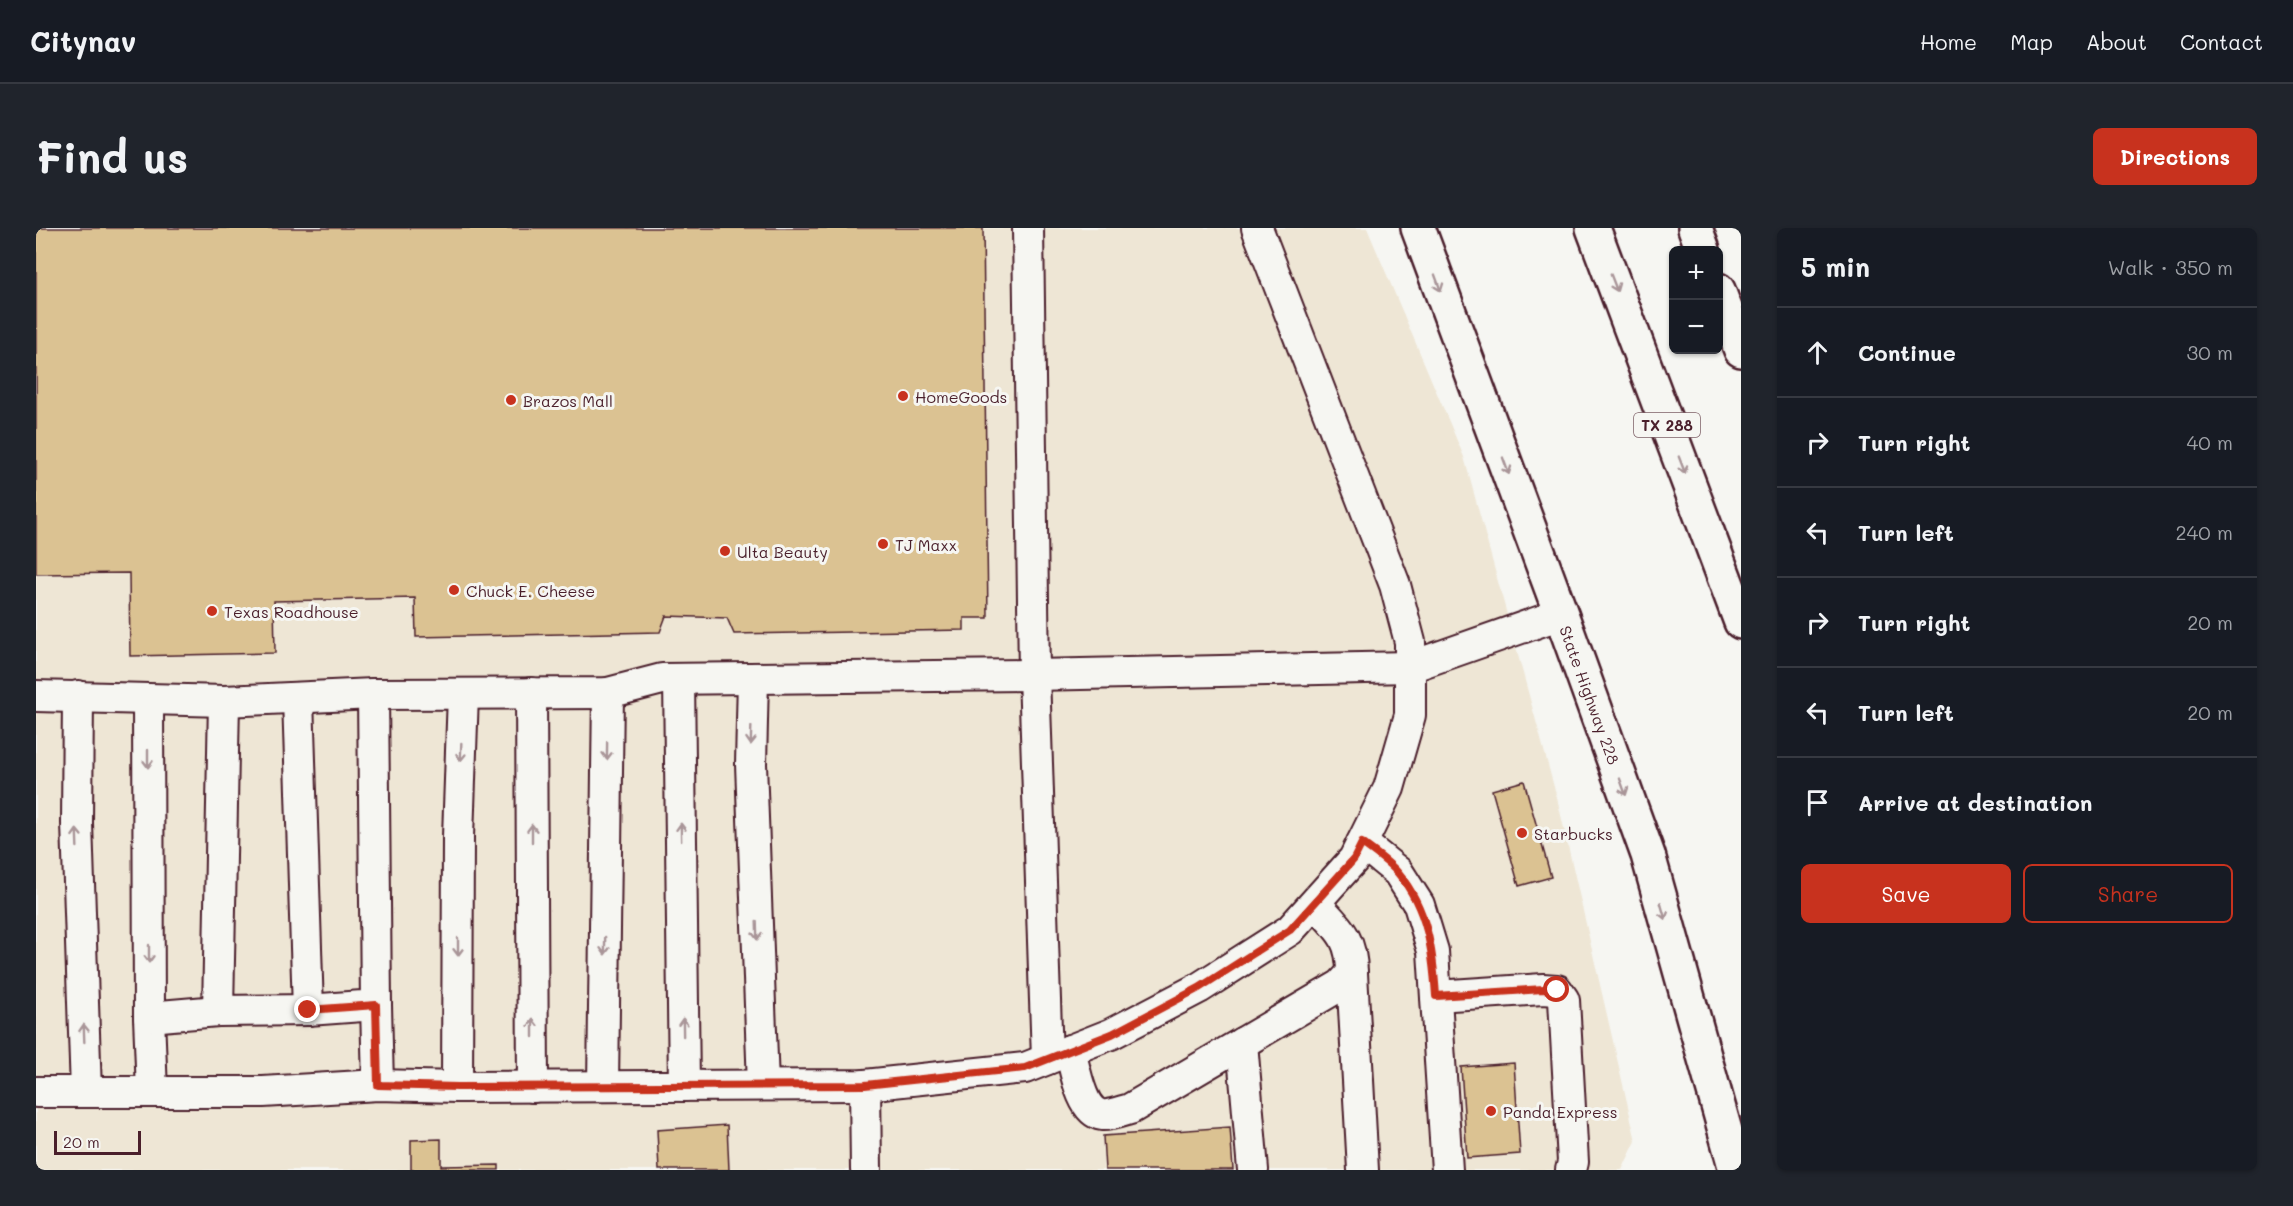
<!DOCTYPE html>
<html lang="en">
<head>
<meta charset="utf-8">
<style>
  :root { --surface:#171b24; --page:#20242c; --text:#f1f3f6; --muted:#9ea1a6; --line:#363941; --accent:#c8321e }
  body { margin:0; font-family:Mali,sans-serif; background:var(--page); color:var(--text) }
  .controls { position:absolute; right:18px; top:18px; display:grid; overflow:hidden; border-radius:9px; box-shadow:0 2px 4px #0004 }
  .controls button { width:54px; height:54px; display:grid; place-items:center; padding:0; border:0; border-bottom:2px solid var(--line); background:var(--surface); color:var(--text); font:30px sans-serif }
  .scale { position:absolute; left:18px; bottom:15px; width:87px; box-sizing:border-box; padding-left:6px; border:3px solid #4a1f2b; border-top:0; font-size:16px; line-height:21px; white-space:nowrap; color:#4a1f2b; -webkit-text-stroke:4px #f6f6f2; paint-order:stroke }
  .stop { position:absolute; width:18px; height:18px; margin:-14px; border:4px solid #c8321e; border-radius:50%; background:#fff }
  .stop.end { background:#c8321e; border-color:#fff; box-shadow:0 2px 6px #0008 }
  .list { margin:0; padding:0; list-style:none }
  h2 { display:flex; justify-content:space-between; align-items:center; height:78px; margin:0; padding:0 24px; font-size:26px }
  h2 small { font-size:20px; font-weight:400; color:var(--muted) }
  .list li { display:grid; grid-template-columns:39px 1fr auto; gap:18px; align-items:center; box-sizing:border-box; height:90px; padding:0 24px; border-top:2px solid var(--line) }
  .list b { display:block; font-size:22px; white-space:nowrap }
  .list em { font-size:20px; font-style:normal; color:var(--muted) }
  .actions { display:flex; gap:12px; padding:18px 24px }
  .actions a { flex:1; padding:14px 0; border:2px solid var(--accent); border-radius:9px; text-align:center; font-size:21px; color:var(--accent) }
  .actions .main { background:var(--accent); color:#fff }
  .icon { flex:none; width:33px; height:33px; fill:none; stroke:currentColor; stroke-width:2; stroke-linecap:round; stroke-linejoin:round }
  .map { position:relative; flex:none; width:1705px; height:942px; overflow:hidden; border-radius:9px }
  header { display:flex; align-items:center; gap:36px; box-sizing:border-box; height:84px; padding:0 30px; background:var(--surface); border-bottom:2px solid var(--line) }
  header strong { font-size:28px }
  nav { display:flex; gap:33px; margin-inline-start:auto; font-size:21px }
  .intro { display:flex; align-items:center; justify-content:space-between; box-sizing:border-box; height:144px; padding:0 36px }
  h1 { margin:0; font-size:42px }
  .button { padding:15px 27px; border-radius:9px; background:var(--accent); color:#fff; font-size:21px; font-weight:700 }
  main { display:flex; gap:36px; padding:0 36px }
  aside { flex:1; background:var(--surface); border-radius:9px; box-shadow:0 2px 4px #0004 }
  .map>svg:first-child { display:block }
</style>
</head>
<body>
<header>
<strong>Citynav</strong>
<nav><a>Home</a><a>Map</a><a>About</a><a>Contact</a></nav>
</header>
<div class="intro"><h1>Find us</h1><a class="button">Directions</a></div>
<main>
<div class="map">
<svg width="1705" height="942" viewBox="0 0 1705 942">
  <rect width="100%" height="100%" fill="#f6f6f2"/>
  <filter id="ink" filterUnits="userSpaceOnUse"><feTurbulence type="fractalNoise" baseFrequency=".0167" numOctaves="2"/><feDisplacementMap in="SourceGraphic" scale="12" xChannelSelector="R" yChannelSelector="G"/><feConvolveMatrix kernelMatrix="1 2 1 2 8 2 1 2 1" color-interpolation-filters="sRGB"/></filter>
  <g filter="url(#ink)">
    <!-- built -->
    <path fill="#eee6d5" d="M0 0H1331L1428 229 1521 570 1600 913 1586 942H0Z"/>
    <!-- building -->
    <g fill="#dbc292" stroke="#4a1f2b" stroke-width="1.5">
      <path d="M0 0H947L952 390H928V402L698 406 691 390 630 388 624 404 380 409 379 370 238 373 239 425 94 428 93 345 0 346Z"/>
      <path d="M1488 553 1515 649 1483 658 1456 562Z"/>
      <path d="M1478 835 1484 926 1431 930 1425 839Z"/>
      <path d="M691 897 693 942H623L621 902Z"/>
      <path d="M1194 899 1197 942H1069L1067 908Z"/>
      <path d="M405 911V938L463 937V942H375V912Z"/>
    </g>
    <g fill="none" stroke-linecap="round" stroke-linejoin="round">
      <!-- minor casing -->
      <g stroke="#4a1f2b" stroke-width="34">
        <g id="minor">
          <path d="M992 0 998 447 1011 831"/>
          <path d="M717 450 715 536 727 857"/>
          <path d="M643 451 648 858"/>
          <path d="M495 465 497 859"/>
          <path d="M0 468 188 473 337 466 572 465 626 451 998 447 1374 439 1525 386"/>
          <path d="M42 468 41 595 50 864"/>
          <path d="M262 470 272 782"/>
          <path d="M112 473 113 789 116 864"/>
          <path d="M188 473 182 783 272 782 340 777 337 466"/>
          <path d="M1326 615 1362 644 1383 677 1397 723 1411 942"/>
          <path d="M1316 745 1327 942"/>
          <path d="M1400 768 1507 761 1521 762 1528 772 1537 934 1535 942"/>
          <path d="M340 777 342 857"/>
          <path d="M113 789 182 783"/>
          <path d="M1206 815 1217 942"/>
          <path d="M1034 822C1039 840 1045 884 1066 887 1074 888 1086 883 1094 881L1305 757 1316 745C1316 709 1302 700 1279 675"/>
          <path d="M829 857 830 942"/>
          <path d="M567 858 572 465"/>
          <path d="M421 859 422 609 427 466"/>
          <path d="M0 864H227L342 857 421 859 829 857 989 840 1075 806 1163 760 1254 702 1318 631 1353 560 1374 487V414L1359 357 1221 0"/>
        </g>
      </g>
      <!-- major casing -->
      <g stroke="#4a1f2b" stroke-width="38">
        <path id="major" d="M1382 0 1525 386 1612 627 1700 942"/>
      </g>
      <!-- highway casing -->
      <g stroke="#4a1f2b" stroke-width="38">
        <g id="highway">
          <path d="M1557 0 1705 394"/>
          <path d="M1659 0 1667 22"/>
          <path d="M1682 62 1705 122"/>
        </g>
      </g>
      <!-- minor -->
      <use href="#minor" stroke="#f6f6f2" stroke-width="30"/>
      <!-- major -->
      <use href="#major" stroke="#f6f6f2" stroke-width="33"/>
      <!-- highway -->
      <use href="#highway" stroke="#f6f6f2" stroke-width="33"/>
    </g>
    <!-- one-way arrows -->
    <defs><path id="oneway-shaft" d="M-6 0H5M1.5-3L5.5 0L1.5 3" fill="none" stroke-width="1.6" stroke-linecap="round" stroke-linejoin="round" transform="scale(1.5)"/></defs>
    <g stroke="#a99598">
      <use href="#oneway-shaft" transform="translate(1402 55) rotate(70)"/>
      <use href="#oneway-shaft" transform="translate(1578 55) rotate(69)"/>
      <use href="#oneway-shaft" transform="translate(1646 237) rotate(69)"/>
      <use href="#oneway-shaft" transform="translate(1470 238) rotate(70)"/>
      <use href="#oneway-shaft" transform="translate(715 508) rotate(92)"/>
      <use href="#oneway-shaft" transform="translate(571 523) rotate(91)"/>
      <use href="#oneway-shaft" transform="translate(425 524) rotate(92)"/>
      <use href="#oneway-shaft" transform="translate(112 531) rotate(90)"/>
      <use href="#oneway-shaft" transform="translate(1587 559) rotate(70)"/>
      <use href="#oneway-shaft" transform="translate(645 604) rotate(-91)"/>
      <use href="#oneway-shaft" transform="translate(496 605) rotate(-90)"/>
      <use href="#oneway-shaft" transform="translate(41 610) rotate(-92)"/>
      <use href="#oneway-shaft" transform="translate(1627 683) rotate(74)"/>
      <use href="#oneway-shaft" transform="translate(721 703) rotate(88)"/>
      <use href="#oneway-shaft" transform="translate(569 718) rotate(91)"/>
      <use href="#oneway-shaft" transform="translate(422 719) rotate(90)"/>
      <use href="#oneway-shaft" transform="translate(113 726) rotate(90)"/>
      <use href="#oneway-shaft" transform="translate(647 799) rotate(-91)"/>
      <use href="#oneway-shaft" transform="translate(497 800) rotate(-90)"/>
      <use href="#oneway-shaft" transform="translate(48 805) rotate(-92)"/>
    </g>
  </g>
  <g fill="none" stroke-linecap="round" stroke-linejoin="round" filter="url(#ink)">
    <!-- route -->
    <path stroke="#c8321e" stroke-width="8" d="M272 782 340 777 342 857 422 859 829 857 989 840 1076 806 1163 760 1254 702 1318 631 1326 615C1338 624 1353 634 1362 645 1392 681 1397 724 1400 768L1507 761 1521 762"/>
  </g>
  <!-- markers -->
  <g fill="#c8321e" stroke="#f6f6f2" stroke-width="2">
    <circle cx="867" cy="168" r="6"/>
    <circle cx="475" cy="172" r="6"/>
    <circle cx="847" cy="316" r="6"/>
    <circle cx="689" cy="323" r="6"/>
    <circle cx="418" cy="362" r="6"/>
    <circle cx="176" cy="383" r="6"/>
    <circle cx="1486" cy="605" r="6"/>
    <circle cx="1455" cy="883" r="6"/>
  </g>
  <g text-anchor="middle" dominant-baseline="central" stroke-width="6" stroke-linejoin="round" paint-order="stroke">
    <!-- shield labels -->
    <rect fill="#f6f6f2" stroke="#7e6067" stroke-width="1.5" x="1598" y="185" width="66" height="24" rx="4.5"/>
    <g font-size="15" font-weight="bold" fill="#4a1f2b">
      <text x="1631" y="197">TX 288</text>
    </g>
    <!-- poi labels -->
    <g font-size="16" fill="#4a1f2b" stroke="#f6f6f2" text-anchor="start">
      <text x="879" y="168">HomeGoods</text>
      <text x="487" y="172">Brazos Mall</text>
      <text x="859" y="316">TJ Maxx</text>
      <text x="701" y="323">Ulta Beauty</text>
      <text x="430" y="362">Chuck E. Cheese</text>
      <text x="188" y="383">Texas Roadhouse</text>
      <text x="1498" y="605">Starbucks</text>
      <text x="1467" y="883">Panda Express</text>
    </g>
    <!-- street labels -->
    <g font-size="16" fill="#4a1f2b" stroke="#f6f6f2">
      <text transform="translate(1554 467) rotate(70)">State Highway 228</text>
    </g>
  </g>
</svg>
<div class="controls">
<button>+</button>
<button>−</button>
</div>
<div class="scale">20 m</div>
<div class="stop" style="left:1521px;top:762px"></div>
<div class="stop end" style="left:272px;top:782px"></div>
</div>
<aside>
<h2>5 min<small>Walk · 350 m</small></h2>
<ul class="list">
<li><svg class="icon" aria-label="ahead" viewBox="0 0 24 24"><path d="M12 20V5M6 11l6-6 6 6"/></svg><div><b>Continue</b></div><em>30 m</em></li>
<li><svg class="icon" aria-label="right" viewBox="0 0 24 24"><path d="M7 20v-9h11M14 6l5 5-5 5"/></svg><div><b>Turn right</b></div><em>40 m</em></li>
<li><svg class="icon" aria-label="left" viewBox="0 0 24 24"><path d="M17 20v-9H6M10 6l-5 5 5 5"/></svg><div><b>Turn left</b></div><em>240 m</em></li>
<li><svg class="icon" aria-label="right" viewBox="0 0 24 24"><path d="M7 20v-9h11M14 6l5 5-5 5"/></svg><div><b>Turn right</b></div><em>20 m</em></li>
<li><svg class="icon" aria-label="left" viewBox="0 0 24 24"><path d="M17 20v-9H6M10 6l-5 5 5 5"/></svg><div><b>Turn left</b></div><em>20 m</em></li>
<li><svg class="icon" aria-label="arrive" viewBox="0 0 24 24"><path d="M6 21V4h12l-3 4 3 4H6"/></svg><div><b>Arrive at destination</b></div></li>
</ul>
<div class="actions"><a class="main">Save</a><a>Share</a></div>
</aside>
</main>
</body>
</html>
